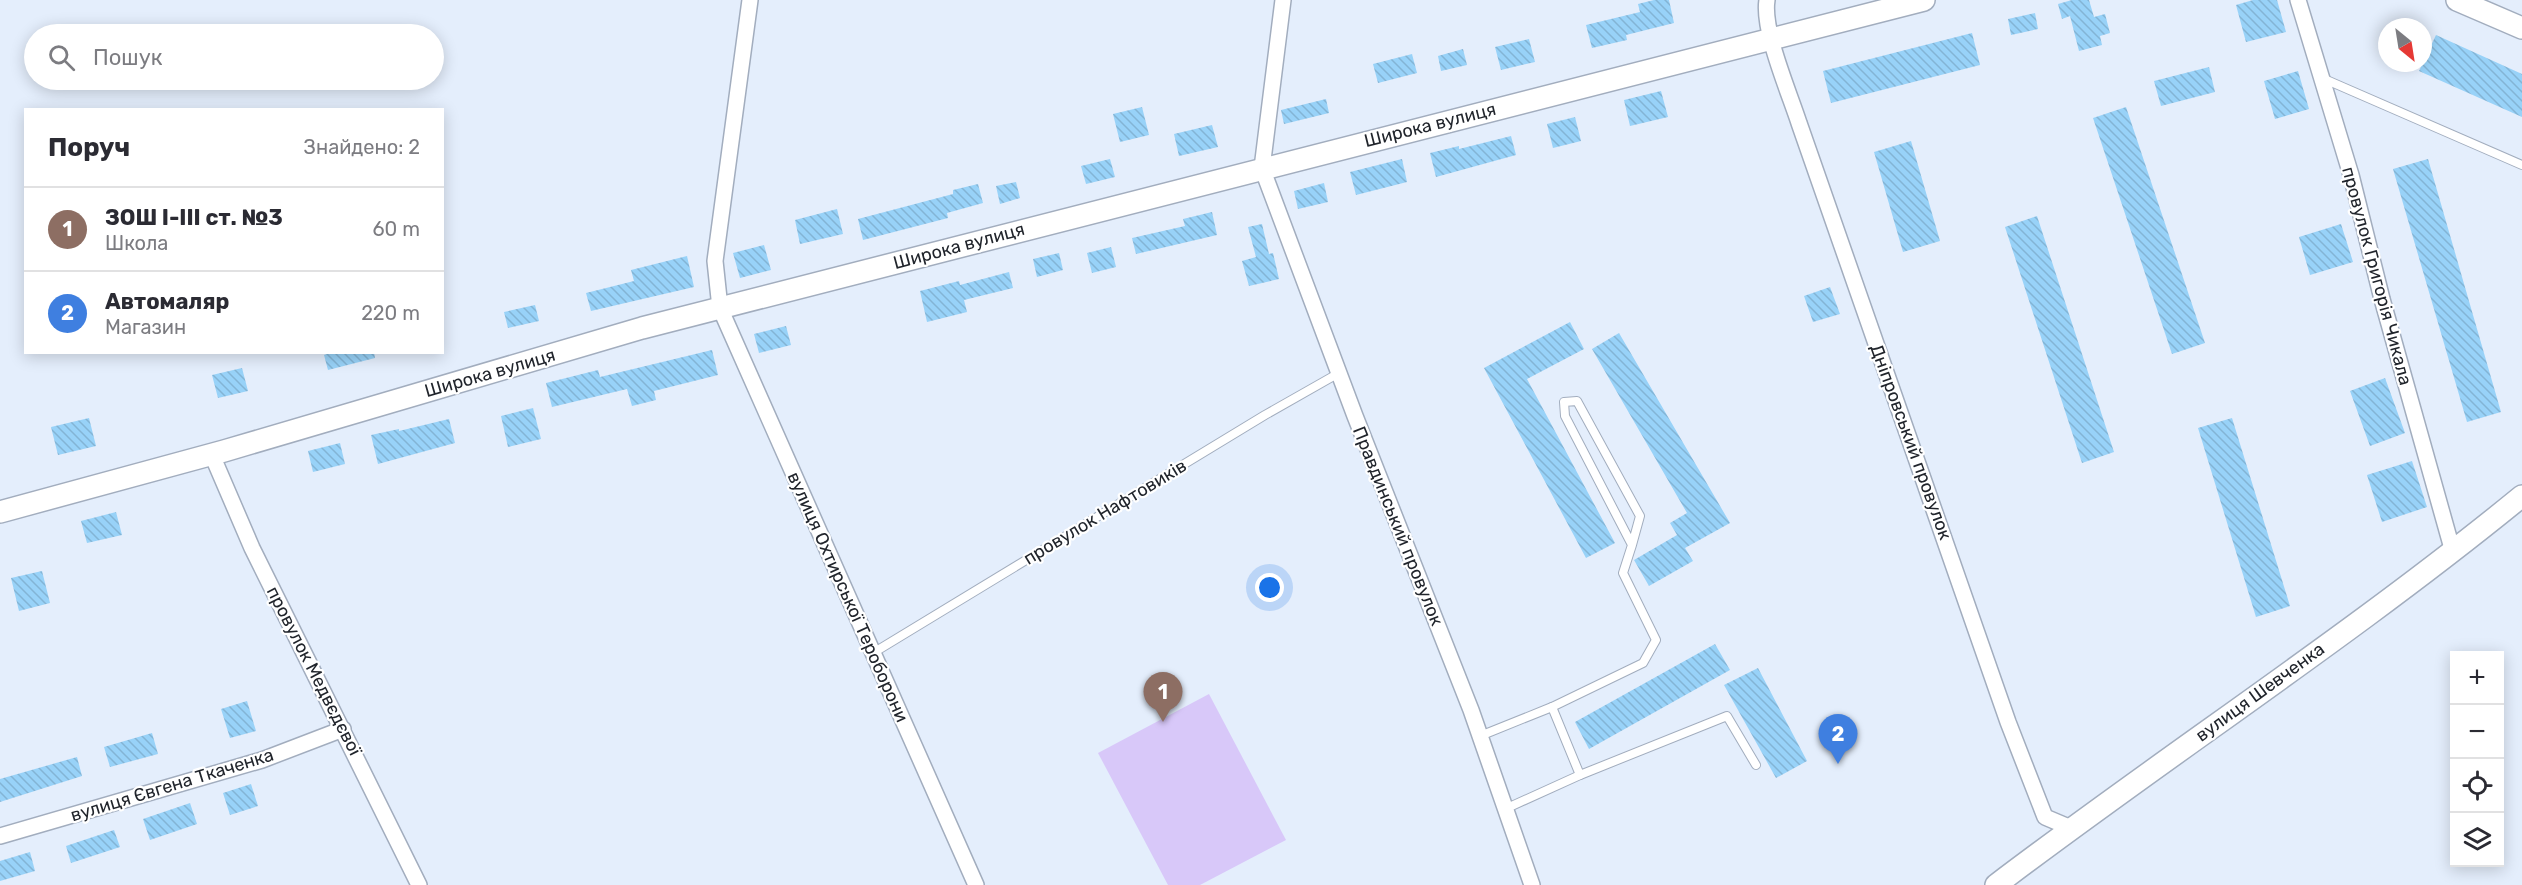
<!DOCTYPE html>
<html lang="uk">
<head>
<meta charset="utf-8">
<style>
  :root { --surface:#fff; --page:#f2f2f3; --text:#2b2b33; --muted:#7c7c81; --line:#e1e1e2; --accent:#d93025 }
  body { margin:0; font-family:Rubik,sans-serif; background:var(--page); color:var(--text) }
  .controls { position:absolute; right:18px; bottom:18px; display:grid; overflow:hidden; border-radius:0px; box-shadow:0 3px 15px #0003 }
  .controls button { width:54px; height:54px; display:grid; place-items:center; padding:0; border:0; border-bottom:2px solid var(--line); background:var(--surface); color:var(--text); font:30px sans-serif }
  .compass { position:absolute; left:2378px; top:18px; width:54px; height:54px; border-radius:50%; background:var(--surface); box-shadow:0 3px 15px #0003; rotate:150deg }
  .you { position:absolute; left:1270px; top:588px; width:21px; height:21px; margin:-15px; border:4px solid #fff; border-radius:50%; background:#1a73e8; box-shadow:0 0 0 9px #1a73e833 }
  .badge { display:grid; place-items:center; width:39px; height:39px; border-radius:50%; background:var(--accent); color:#fff; font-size:20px; font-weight:700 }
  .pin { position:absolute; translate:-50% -50px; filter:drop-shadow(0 2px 3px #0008) }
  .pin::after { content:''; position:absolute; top:32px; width:21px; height:18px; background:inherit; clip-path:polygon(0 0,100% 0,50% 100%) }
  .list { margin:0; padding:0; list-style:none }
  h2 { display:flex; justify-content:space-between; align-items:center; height:78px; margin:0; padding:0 24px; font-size:26px }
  h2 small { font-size:20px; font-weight:400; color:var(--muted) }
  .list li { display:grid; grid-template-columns:39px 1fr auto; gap:18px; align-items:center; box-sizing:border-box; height:84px; padding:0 24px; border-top:2px solid var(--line) }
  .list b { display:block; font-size:22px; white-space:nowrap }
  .list p { margin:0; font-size:20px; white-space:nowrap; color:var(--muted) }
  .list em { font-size:20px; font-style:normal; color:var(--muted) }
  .icon { flex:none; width:33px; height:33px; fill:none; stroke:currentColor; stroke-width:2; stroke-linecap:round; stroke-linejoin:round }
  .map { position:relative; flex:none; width:2522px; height:885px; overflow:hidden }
  .search { position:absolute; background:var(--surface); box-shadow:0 3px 15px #0003; left:24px; top:24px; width:420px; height:66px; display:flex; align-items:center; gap:15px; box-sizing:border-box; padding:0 21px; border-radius:33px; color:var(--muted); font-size:22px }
  .panel { position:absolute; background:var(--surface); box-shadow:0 3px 15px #0003; left:24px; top:108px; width:420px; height:246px; border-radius:0px }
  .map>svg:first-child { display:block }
</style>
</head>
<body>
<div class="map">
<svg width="2522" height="885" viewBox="0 0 2522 885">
  <defs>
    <pattern id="building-back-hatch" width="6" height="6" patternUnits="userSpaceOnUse" patternTransform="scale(1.5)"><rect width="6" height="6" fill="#98d2f8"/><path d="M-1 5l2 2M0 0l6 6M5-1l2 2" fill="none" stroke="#83b4d5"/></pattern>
  </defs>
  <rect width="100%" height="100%" fill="#e4eefc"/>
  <!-- grass -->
  <path fill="#d8c8f9" d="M1209 694 1286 840 1200 885H1168L1098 753Z"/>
  <!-- building -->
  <g fill="url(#building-back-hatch)">
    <path d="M1654 0H1669L1674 23 1626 35 1627 40 1592 48 1586 25 1640 12 1638 4Z"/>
    <path d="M2072 0H2089L2094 17 2105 14 2110 33 2100 36 2102 45 2079 51 2070 16 2062 19 2058 4Z"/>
    <path d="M2253 0H2277L2286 32 2246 42 2236 5Z"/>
    <path d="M2035 13 2038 29 2011 35 2008 19Z"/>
    <path d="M1972 33 1980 65 1831 103 1823 71Z"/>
    <path d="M2436 35 2522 74V117L2419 71Z"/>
    <path d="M1529 39 1535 62 1501 70 1495 47Z"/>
    <path d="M1463 49 1467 65 1441 71 1438 56Z"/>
    <path d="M1412 54 1417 73 1378 83 1373 64Z"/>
    <path d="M2209 67 2215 92 2161 106 2154 81Z"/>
    <path d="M2298 71 2309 109 2275 119 2264 81Z"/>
    <path d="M1661 91 1668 117 1630 126 1624 100Z"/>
    <path d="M1326 99 1329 113 1284 124 1281 110Z"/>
    <path d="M1142 107 1149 135 1120 142 1113 114Z"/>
    <path d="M2126 107 2205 343 2172 354 2093 118Z"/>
    <path d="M1575 117 1581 141 1553 148 1547 124Z"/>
    <path d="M1212 125 1218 147 1179 156 1174 134Z"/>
    <path d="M1511 136 1516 155 1436 177 1430 153 1459 146V149Z"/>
    <path d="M1911 141 1940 241 1903 252 1874 152Z"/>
    <path d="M1110 159 1115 177 1086 184 1081 166Z"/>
    <path d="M1402 159 1407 182 1356 195 1350 172Z"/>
    <path d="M2428 159 2501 412 2467 422 2393 169Z"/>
    <path d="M1016 182 1020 198 1000 204 996 186Z"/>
    <path d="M1324 183 1328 202 1298 209 1294 191Z"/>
    <path d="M978 184 983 203 947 213 948 218 863 240 858 219 953 194V190Z"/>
    <path d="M837 209 843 234 800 244 795 220Z"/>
    <path d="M1212 212 1217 235 1136 254 1132 238 1185 226 1183 219Z"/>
    <path d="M2037 216 2114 452 2082 463 2005 227Z"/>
    <path d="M1262 224 1269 254 1273 253 1279 279 1249 286 1242 261 1256 257 1248 227Z"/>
    <path d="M2341 224 2353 262 2310 275 2299 237Z"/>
    <path d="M764 245 771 270 740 278 733 253Z"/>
    <path d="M1111 247 1116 267 1092 273 1087 253Z"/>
    <path d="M1059 253 1063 270 1037 277 1033 259Z"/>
    <path d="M687 256 694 287 591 311 586 293 634 281 631 270Z"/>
    <path d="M1009 272 1013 288 964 300 967 312 927 322 920 291 959 281 960 285Z"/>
    <path d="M1830 287 1840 314 1813 322 1804 296Z"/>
    <path d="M535 305 539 321 508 328 504 312Z"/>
    <path d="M1570 322 1584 349 1527 379 1615 543 1586 558 1484 368Z"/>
    <path d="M786 326 791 345 759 353 754 334Z"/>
    <path d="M1619 333 1730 523 1685 548 1693 561 1649 586 1634 560 1677 535 1670 523 1687 513 1592 349Z"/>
    <path d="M712 350 718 375 654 391 656 400 632 406 627 389 552 407 546 383 598 370 600 377Z"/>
    <path d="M332 352H374L375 358 328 370 324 355Z"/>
    <path d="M242 368 248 391 218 398 212 375Z"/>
    <path d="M2385 378 2405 433 2370 446 2350 391Z"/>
    <path d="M533 408 541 439 508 447 501 416Z"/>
    <path d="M89 418 96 446 58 455 51 427Z"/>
    <path d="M2232 418 2290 606 2256 617 2198 428Z"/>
    <path d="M449 419 455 443 378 464 371 435 399 429V431Z"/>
    <path d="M340 443 345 464 313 472 308 451Z"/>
    <path d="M2412 461 2427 507 2382 522 2367 475Z"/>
    <path d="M116 512 122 535 87 543 81 521Z"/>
    <path d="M42 571 50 603 19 611 11 578Z"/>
    <path d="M1715 644 1730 670 1589 749 1575 722Z"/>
    <path d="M1758 668 1807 761 1776 778 1724 685Z"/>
    <path d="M247 701 256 731 230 738 221 709Z"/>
    <path d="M152 733 158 754 110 767 104 747Z"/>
    <path d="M77 757 82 776 0 802V779Z"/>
    <path d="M251 784 258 806 230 815 223 793Z"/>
    <path d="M190 803 197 824 150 840 143 819Z"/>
    <path d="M114 830 120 847 71 863 66 846Z"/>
    <path d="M30 852 35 871 0 881V861Z"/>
  </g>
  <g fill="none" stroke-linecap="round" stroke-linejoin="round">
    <!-- lane casing -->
    <g stroke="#a2adbe" stroke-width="10">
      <g id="lane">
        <path d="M2322 78 2522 165"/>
        <path d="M873 653 1265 415 1339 373"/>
        <path d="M1480 736 1552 707"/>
        <path d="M1580 775 1552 707 1643 663 1656 640 1623 573 1632 545 1565 416 1564 402 1577 401 1640 516 1632 545"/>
        <path d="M1505 809 1580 775 1727 716 1756 765"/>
      </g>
    </g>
    <!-- street casing -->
    <g stroke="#a2adbe" stroke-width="18">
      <g id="street">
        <path d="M750 0 715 261 720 308 976 885"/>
        <path d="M1283 0 1262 168 1355 416 1471 710 1532 885"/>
        <path d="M1767 0C1762 30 1789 92 1799 123L2008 722 2045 817 2071 828"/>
        <path d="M2298 0 2351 175 2382 299 2453 552"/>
        <path d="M212 455 252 548 419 885"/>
        <path d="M0 836 262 760 343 729"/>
      </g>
    </g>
    <!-- secondary casing -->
    <g stroke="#a2adbe" stroke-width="24">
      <g id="secondary">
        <path d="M2457 0 2522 28"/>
        <path d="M0 512 224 451 642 328 1924 0"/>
        <path d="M1996 885C2170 753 2353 634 2522 496"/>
      </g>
    </g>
    <!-- lane -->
    <use href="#lane" stroke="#fff" stroke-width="8"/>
    <!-- street -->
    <use href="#street" stroke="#fff" stroke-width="15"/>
    <!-- secondary -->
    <use href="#secondary" stroke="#fff" stroke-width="21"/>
  </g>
  <g text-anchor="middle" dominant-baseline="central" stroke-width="4.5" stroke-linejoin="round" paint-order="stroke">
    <!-- street labels -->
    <g font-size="18" fill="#21252c" stroke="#fff">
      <text transform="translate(1430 125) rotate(-14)">Широка вулиця</text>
      <text transform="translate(959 246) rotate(-15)">Широка вулиця</text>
      <text transform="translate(2377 276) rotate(75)">провулок Григорія Чикала</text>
      <text transform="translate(490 373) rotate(-16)">Широка вулиця</text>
      <text transform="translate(1911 442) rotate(70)">Дніпровський провулок</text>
      <text transform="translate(1105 512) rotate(-31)">провулок Нафтовиків</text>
      <text transform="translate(1398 526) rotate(68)">Правдинський провулок</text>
      <text transform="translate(848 597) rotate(66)">вулиця Охтирської Тероборони</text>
      <text transform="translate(314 671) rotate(63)">провулок Медвєдєвої</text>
      <text transform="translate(2260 692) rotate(-36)">вулиця Шевченка</text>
      <text transform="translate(172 785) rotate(-17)">вулиця Євгена Ткаченка</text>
    </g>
  </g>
</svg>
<div class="controls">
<button>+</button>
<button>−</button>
<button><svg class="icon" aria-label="locate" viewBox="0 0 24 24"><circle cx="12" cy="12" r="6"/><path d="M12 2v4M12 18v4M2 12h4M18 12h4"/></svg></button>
<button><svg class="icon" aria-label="layers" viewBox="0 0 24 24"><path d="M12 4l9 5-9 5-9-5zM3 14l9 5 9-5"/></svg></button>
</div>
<svg class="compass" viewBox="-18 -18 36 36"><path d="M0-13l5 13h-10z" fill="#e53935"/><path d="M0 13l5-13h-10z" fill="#7c7c81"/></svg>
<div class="you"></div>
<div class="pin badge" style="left:1163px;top:722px;background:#8d6e63">1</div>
<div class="pin badge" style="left:1838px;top:764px;background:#3f7fe0">2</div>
<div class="search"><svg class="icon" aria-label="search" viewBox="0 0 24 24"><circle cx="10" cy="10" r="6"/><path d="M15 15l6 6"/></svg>Пошук</div>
<section class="panel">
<h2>Поруч<small>Знайдено: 2</small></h2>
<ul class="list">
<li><span class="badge" style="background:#8d6e63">1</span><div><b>ЗОШ І-ІІІ ст. №3</b><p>Школа</p></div><em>60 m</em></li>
<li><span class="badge" style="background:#3f7fe0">2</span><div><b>Автомаляр</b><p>Магазин</p></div><em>220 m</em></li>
</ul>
</section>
</div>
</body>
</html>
